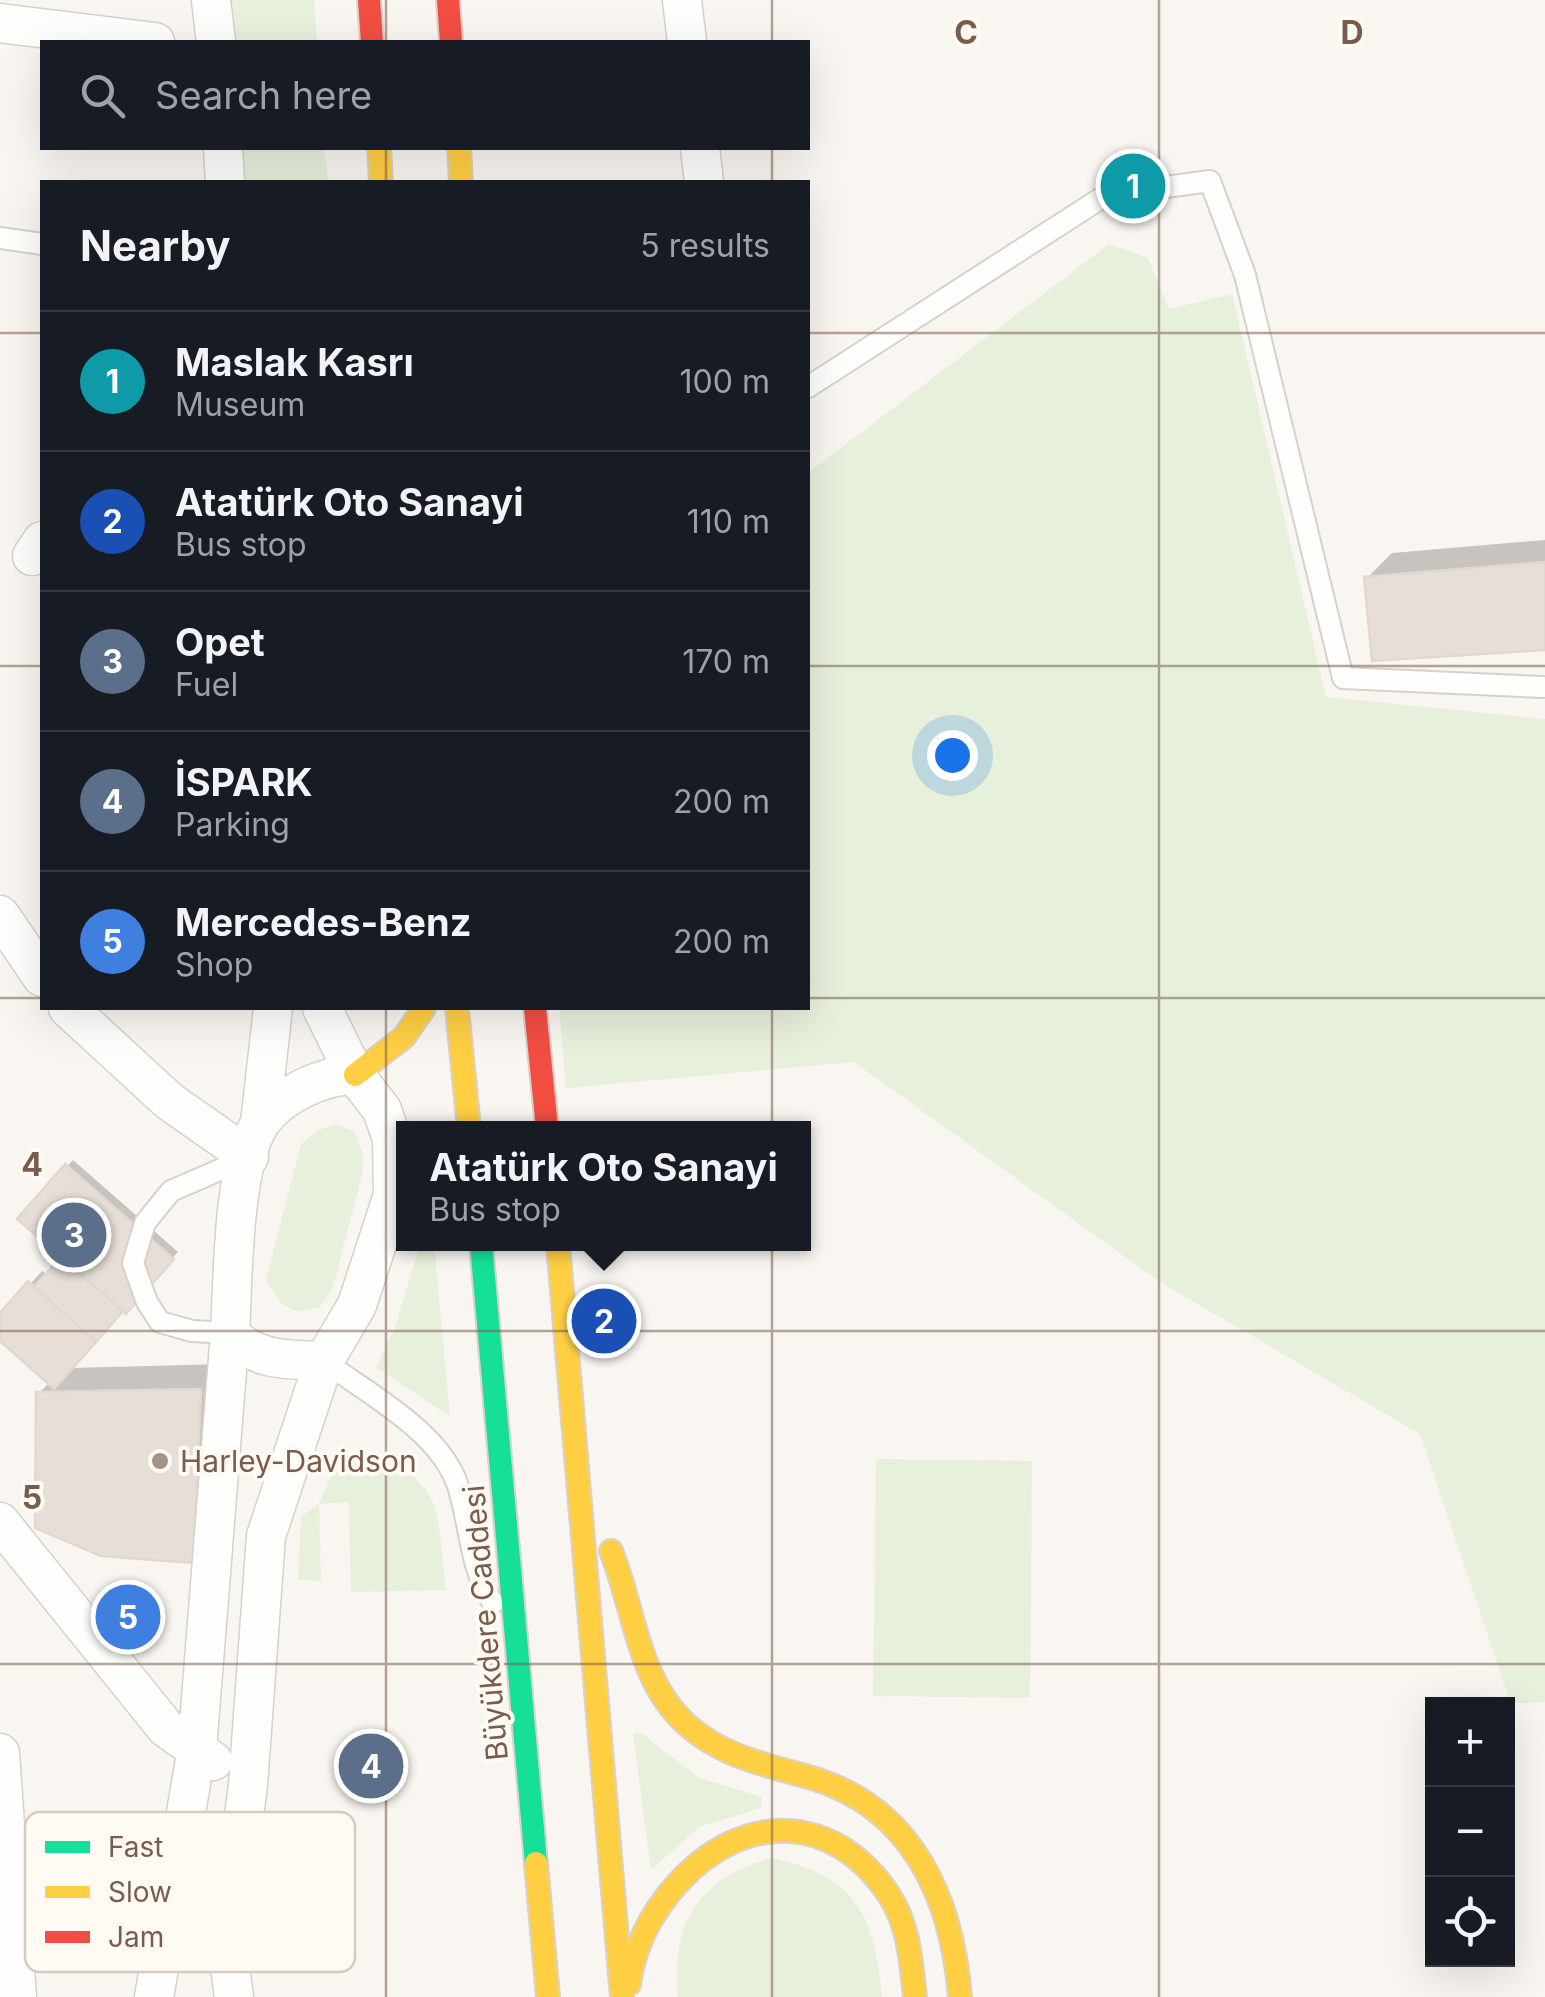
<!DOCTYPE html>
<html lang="en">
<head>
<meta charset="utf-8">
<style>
  :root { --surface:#171b24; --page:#20242c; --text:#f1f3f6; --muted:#9ea1a6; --line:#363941; --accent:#b45309 }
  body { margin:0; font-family:Inter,sans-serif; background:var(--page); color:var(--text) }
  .controls { position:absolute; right:30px; bottom:30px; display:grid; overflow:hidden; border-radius:0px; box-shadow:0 10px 40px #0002 }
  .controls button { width:90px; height:90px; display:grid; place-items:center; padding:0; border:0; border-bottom:2px solid var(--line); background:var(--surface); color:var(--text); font:50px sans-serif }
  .you { position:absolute; left:952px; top:755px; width:35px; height:35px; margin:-25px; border:8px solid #fff; border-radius:50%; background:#1a73e8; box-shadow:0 0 0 15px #1a73e833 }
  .badge { display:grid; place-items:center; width:65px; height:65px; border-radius:50%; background:var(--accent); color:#fff; font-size:32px; font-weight:700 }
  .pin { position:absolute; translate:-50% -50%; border:5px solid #fff; box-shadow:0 2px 10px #0006 }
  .popup { position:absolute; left:396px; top:1121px; width:415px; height:130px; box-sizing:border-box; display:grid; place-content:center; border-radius:0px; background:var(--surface); filter:drop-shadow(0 2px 8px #0005); font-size:32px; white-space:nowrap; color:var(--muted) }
  .popup b { font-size:38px; color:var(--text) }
  .popup::after { content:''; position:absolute; left:50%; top:100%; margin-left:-20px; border:20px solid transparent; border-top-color:var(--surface) }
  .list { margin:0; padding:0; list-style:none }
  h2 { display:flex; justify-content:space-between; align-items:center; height:130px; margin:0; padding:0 40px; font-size:42px }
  h2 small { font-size:32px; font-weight:400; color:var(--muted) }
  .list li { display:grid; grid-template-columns:65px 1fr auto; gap:30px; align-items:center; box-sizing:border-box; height:140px; padding:0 40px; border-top:2px solid var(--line) }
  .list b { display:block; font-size:38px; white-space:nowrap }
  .list p { margin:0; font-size:32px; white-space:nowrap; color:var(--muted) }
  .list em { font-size:32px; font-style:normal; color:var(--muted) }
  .icon { flex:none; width:55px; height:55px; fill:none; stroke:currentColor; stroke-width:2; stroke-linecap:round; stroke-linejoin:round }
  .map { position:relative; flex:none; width:1545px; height:1997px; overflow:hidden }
  .search { position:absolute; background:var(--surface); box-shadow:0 10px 40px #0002; left:40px; top:40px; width:770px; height:110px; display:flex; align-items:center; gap:25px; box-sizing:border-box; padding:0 35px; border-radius:0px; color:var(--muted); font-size:38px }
  .panel { position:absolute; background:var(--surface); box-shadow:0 10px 40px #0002; left:40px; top:180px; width:770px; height:830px; border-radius:0px }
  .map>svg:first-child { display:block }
</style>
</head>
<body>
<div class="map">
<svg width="1545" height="1997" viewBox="0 0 1545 1997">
  <rect width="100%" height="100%" fill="#f9f5f0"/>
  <!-- green -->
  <g fill="#e7f0db">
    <path d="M225 0H314L317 42H227Z"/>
    <path d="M234 148H325L328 182H236Z"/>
    <path d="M1109 244 1148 258 1169 309 1232 294 1326 697 1545 719V1702L1511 1704 1420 1434 1163 1284 854 1062 566 1088 559 1008H808V473Z"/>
    <path d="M336 1125 354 1131 363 1154 362 1174 333 1288 320 1307 297 1312 281 1303 266 1280 301 1144 318 1130Z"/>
    <path d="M420 1244H434L450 1417 376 1367 395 1328Z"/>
    <path d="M367 1456C448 1477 436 1519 446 1590L351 1592 349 1502 319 1504 321 1581 298 1580 301 1517 319 1504 338 1461Z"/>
    <path d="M876 1459 1032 1461 1030 1698 873 1696Z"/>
    <path d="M633 1733H641L699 1778 762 1797 761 1808 699 1827 651 1870Z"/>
    <path d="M773 1858C857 1877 874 1915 882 1997H678C670 1923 700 1876 773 1858Z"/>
  </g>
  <!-- shadow -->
  <g fill="#0003">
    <path d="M1545 540V648L1367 578 1392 553Z"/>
    <path d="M73 1160 178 1252 71 1368 225 1364 218 1535 192 1561 39 1393 50 1382 0 1337V1317L42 1271 48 1275 64 1257 21 1218Z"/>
  </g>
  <!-- building -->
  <g fill="#e6ded7" stroke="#e2d8d2" stroke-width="2.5">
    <path d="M1545 562V650L1372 661 1364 577Z"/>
    <path d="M65 1164 174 1259 126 1314 17 1219Z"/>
    <path d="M61 1257 123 1311 96 1342 34 1287Z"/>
    <path d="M28 1281 96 1342 54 1389 0 1341V1313Z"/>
    <path d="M201 1389 193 1563 101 1556 35 1528 36 1392Z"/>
  </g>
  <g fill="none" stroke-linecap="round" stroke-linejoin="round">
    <!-- lane casing -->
    <g stroke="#d7d1cb" stroke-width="24">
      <g id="lane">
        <path d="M0 238 42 244"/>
        <path d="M808 387 1106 195 1210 181 1245 275 1343 678 1543 687"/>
        <path d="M230 1333 192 1331 160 1322 147 1302 133 1263 145 1223 171 1191 247 1158"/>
        <path d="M324 1361C368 1394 440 1431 458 1486 470 1524 470 1569 493 1603"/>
      </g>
    </g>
    <!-- street casing -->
    <g stroke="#d7d1cb" stroke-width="41">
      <g id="street">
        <path d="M211 0 216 42"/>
        <path d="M682 0 687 42"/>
        <path d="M0 23 155 42"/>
        <path d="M223 148 225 182"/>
        <path d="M700 148 704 182"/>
        <path d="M32 556 42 541"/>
        <path d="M0 915 42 977"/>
        <path d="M68 1008 169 1101 249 1157"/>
        <path d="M322 1008 355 1075"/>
        <path d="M260 1123 273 1008"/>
        <path d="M0 1522 166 1728 213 1761"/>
        <path d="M0 1753 17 1997"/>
        <path d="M154 1997 197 1749 230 1333"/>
        <path d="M234 1997 227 1944 248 1785 266 1536 324 1361 357 1305 393 1195 392 1139 382 1110 355 1075C323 1075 280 1095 261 1122 232 1165 233 1280 230 1333 253 1361 290 1360 324 1361"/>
      </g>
    </g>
    <!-- fast casing -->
    <g stroke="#dad1cc" stroke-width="26">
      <path id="fast" d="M481 1244 536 1863"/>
    </g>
    <!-- slow casing -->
    <g stroke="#dad1cc" stroke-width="26">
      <g id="slow">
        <path d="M379 148 381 182"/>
        <path d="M459 148 461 182"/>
        <path d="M457 1008 469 1128"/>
        <path d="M355 1075 404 1037 424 1008"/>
        <path d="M558 1244 622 1997"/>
        <path d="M611 1551C635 1610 637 1679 686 1724 722 1757 767 1765 812 1778 913 1808 952 1899 960 1997"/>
        <path d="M536 1863 548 1997"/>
        <path d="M629 1984C634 1945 652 1912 678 1883 743 1812 833 1811 889 1895 909 1925 911 1962 915 1997"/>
      </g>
    </g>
    <!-- jam casing -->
    <g stroke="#dad1cc" stroke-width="26">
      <g id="jam">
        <path d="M369 0 372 42"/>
        <path d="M448 0 451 42"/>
        <path d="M535 1008 547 1128"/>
      </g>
    </g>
    <!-- lane -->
    <use href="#lane" stroke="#fefefd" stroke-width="20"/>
    <!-- street -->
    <use href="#street" stroke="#fefefd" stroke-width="38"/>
    <!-- fast -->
    <use href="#fast" stroke="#16e098" stroke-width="22"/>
    <!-- slow -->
    <use href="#slow" stroke="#ffcf43" stroke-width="22"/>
    <!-- jam -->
    <use href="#jam" stroke="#f24e42" stroke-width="22"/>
  </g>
  <!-- grid -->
  <path fill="none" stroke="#7a5c4d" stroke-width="2.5" stroke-opacity="0.55" d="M386 0V42M772 0V42M1159 0V1997M386 148V182M772 148V182M0 333H42M808 333H1545M0 666H42M808 666H1545M0 998H42M808 998H1545M386 1008V1997M772 1008V1997M0 1331H1545M0 1664H1545"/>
  <!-- markers -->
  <circle fill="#a69286" stroke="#fffaf3" stroke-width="4" cx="160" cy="1461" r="10"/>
  <g text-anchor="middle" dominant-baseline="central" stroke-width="8" stroke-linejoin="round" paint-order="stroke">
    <!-- poi labels -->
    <g font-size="30" fill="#7a5c4d" stroke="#fffaf3" text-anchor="start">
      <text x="180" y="1461">Harley-Davidson</text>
    </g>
    <!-- street labels -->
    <g font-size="30" fill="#7a5c4d" stroke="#fffaf3">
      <text transform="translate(485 1623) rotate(-95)">Büyükdere Caddesi</text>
    </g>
  </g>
  <!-- legend -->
  <rect x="25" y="1812" width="330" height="160" rx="15" fill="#fffaf3" stroke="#d7cbc1" stroke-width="2.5"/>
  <rect x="45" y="1841" width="45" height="12" fill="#16e098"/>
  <rect x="45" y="1886" width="45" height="12" fill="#ffcf43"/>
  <rect x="45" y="1931" width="45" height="12" fill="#f24e42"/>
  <g font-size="28" fill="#7a5c4d">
    <text x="108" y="1857">Fast</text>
    <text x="108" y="1902">Slow</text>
    <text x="108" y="1947">Jam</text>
  </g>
  <g font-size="32" text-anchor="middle" font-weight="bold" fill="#7a5c4d" stroke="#fffaf3" stroke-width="8" stroke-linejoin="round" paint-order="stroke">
    <text x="966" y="44">C</text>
    <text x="1352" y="44">D</text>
    <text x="32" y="1176">4</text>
    <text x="32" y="1509">5</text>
  </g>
</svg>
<div class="controls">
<button>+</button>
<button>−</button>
<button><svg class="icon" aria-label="locate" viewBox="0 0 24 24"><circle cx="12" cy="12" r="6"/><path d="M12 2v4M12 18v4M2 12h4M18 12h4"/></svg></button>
</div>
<div class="you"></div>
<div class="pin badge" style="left:1133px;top:186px;background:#0f9aa8">1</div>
<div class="pin badge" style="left:604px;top:1321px;background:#1a4fb4">2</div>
<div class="popup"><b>Atatürk Oto Sanayi</b>Bus stop</div>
<div class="pin badge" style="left:74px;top:1235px;background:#5c6f8a">3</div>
<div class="pin badge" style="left:371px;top:1766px;background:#5c6f8a">4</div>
<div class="pin badge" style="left:128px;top:1617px;background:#3f7fe0">5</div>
<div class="search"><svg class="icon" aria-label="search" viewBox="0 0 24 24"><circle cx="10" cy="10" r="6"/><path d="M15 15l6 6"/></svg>Search here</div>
<section class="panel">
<h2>Nearby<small>5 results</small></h2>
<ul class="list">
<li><span class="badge" style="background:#0f9aa8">1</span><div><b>Maslak Kasrı</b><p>Museum</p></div><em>100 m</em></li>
<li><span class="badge" style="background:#1a4fb4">2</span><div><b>Atatürk Oto Sanayi</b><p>Bus stop</p></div><em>110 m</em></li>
<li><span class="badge" style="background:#5c6f8a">3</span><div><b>Opet</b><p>Fuel</p></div><em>170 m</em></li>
<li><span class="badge" style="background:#5c6f8a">4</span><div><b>İSPARK</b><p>Parking</p></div><em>200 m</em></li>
<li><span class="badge" style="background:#3f7fe0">5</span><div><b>Mercedes-Benz</b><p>Shop</p></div><em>200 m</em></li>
</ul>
</section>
</div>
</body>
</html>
